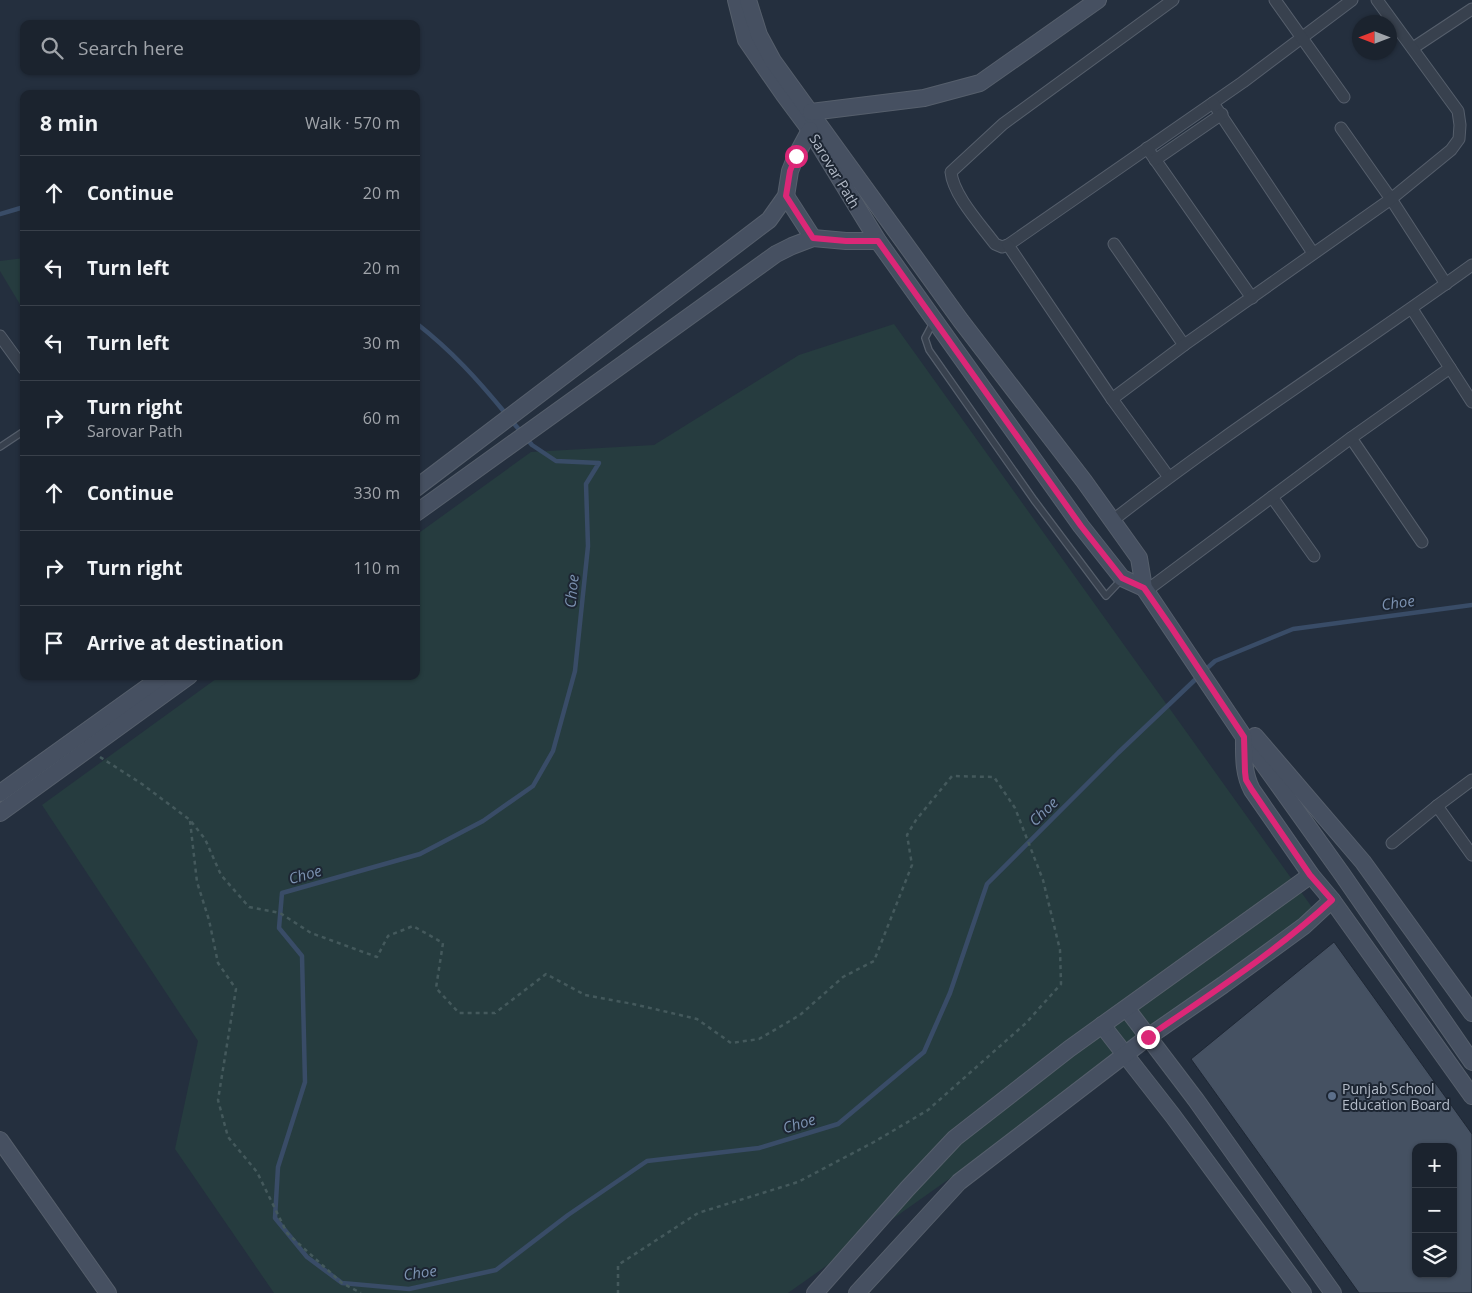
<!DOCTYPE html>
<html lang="en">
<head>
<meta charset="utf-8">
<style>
  :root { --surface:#1b232e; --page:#282f3a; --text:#f1f3f6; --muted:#a0a4aa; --line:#39404a }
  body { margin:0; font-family:"Open Sans",sans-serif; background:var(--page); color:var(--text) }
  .controls { position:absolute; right:15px; bottom:15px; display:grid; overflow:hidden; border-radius:10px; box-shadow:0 1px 4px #0004 }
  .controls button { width:45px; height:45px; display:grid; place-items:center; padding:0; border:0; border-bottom:1px solid var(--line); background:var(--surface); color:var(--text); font:25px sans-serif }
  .compass { position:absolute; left:1352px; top:15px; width:45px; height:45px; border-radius:50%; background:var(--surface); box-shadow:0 1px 4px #0004; rotate:270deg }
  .stop { position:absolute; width:15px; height:15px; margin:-11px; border:4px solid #db2777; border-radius:50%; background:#fff }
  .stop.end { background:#db2777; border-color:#fff; box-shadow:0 1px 5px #0008 }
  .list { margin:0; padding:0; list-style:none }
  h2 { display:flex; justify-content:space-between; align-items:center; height:65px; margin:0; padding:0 20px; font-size:21px }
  h2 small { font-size:16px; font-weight:400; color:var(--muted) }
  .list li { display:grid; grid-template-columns:32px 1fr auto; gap:15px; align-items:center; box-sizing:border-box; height:75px; padding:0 20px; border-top:1px solid var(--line) }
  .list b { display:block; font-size:19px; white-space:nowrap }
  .list p { margin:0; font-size:16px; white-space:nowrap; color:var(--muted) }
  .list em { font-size:16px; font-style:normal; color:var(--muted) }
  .icon { flex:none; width:28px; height:28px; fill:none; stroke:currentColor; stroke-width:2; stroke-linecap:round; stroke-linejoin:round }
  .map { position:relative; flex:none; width:1472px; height:1293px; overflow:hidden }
  .search { position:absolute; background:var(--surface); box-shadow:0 1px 4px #0004; left:20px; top:20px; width:400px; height:55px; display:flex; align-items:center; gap:12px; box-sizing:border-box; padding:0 18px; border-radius:10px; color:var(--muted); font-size:19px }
  .panel { position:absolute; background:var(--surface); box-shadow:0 1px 4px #0004; left:20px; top:90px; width:400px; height:590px; border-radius:10px }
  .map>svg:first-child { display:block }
</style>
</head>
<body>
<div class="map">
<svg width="1472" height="1293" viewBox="0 0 1472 1293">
  <rect width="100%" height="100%" fill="#242f3e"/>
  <!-- green -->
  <g fill="#263c3f">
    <path d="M24 258V311L0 271V261Z"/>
    <path d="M894 324 1319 917 788 1293H274L175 1149 198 1041 42 805 220 676H416V535L531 452 654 445 799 355Z"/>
  </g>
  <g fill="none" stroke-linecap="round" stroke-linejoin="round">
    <!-- stream -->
    <g stroke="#394c67" stroke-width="4.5">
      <path d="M0 214 24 207"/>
      <path d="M416 323C452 351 478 380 506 414"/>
      <path d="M511 420 532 445 556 461 599 463 586 484 588 546 575 671 553 751 533 786 483 821 420 854 282 893 279 928 302 956 305 1082 278 1167 275 1218 307 1257 342 1283 409 1289 496 1270 568 1215 647 1161 759 1148 838 1124 924 1052 950 993 987 884 1118 753 1199 676"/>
      <path d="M1204 671 1215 661 1293 629 1472 605"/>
    </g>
  </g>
  <!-- building -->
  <path fill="#455162" stroke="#1f2835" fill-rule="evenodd" d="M1334 942 1472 1134V1293H1359L1191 1059ZM1416 1147H1453V1274H1416Z"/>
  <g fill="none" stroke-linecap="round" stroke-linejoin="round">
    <!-- lane casing -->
    <g stroke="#565f6c" stroke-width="8">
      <g id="lane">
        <path d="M933 323 925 338 929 350 1034 500 1106 596 1121 580"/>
        <path d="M0 447 24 431"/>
      </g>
    </g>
    <!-- street casing -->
    <g stroke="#565f6c" stroke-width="13">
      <g id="street">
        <path d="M1173 0 1003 124 951 172C953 195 981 225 995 244L1002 247 1008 245 1243 82 1352 0"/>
        <path d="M1275 0 1344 97"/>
        <path d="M1413 48 1472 9"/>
        <path d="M1213 103 1313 253"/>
        <path d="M1341 128 1391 199 1446 284"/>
        <path d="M1147 148 1252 298"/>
        <path d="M1155 160 1222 114"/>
        <path d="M1114 244 1184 345"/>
        <path d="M1008 245 1112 399 1168 476"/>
        <path d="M1412 309 1472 402"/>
        <path d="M0 336 24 369"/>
        <path d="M1112 399 1184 345 1391 199 1451 150 1459 139 1460 125 1458 111 1377 0"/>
        <path d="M1351 438 1422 542"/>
        <path d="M1272 497 1314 556"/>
        <path d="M1112 521C1228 430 1353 351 1472 265"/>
        <path d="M1146 591 1351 438 1450 368"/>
        <path d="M1437 806 1472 855"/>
        <path d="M1392 843 1437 806 1472 780"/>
      </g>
    </g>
    <!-- secondary casing -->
    <g stroke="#565f6c" stroke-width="18">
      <g id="secondary">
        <path d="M736 0 746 40 784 95 810 130 878 241 1081 526 1122 578 1144 588"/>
        <path d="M748 0 759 35 773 61 961 321 1084 481 1139 558 1144 588 1244 737 1342 874 1472 1062"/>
        <path d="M811 112 924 98 980 83 1098 0"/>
        <path d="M786 196 813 238"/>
        <path d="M416 488 769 220 786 196 790 171 796 156 810 130"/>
        <path d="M416 513 776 254 792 246 813 238 846 241H878"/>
        <path d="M1255 736 1363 862 1472 1013"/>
        <path d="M1244 737C1244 756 1243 773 1252 790L1311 875 1332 900 1472 1096"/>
        <path d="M0 793 163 676"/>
        <path d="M0 813 189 676"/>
        <path d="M1127 1009 1196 1100 1333 1293"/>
        <path d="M1102 1025 1173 1116 1303 1293"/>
        <path d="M0 1140 108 1293"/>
        <path d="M815 1293 907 1189 955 1138 1069 1049 1311 875"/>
        <path d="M857 1293 959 1182 1148 1037 1223 985 1304 926 1332 900"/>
      </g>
    </g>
    <!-- path -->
    <g stroke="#44595c" stroke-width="2.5" stroke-dasharray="4 4" stroke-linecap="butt">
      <path d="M100 757 142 784 190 820 205 839 221 875 249 907 280 913 311 933 377 957 388 936 413 926 443 943 436 988 459 1013H495L546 974 585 995 633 1004 697 1019 731 1043 759 1039 800 1015 843 977 874 961 912 865 907 835 916 820 952 776 994 777 1015 808 1043 880 1060 950 1061 984 1026 1023 928 1110 874 1142 798 1182 698 1213 618 1265V1293"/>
      <path d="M190 821 197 882 209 920 218 963 236 989 218 1100 228 1137 257 1172 287 1233 342 1283 361 1293"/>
    </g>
    <!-- lane -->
    <use href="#lane" stroke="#38414e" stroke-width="5.5"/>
    <!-- street -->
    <use href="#street" stroke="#38414e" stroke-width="11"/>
    <!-- secondary -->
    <use href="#secondary" stroke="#465061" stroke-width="16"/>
  </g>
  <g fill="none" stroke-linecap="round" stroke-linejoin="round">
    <!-- route -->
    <path stroke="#db2777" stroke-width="6" d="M796 156 790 171 786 196 813 238 846 241H878L1081 526 1122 578 1144 588 1171 627 1244 737 1245 772 1246 780 1252 790 1310 875 1332 900C1276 952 1210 994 1148 1037"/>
  </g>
  <!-- markers -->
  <circle fill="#5c6f8a" stroke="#1d2633" stroke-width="2" cx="1332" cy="1096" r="5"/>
  <g text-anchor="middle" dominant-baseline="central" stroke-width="4" stroke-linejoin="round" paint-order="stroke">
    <!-- street labels -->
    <g font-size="14" fill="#b4bcc9" stroke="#1d2633">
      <text transform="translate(835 171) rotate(59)">Sarovar Path</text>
    </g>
    <!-- poi labels -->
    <g font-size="14" fill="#b4bcc9" stroke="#1d2633" text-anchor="start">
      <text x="1342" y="1088">Punjab School<tspan x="1342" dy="16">Education Board</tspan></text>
    </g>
    <!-- water labels -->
    <g font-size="15" font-style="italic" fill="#7c92b1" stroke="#1d2633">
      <text transform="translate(571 591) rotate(-84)">Choe</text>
      <text transform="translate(1398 602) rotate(-8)">Choe</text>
      <text transform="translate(1043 811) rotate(-44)">Choe</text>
      <text transform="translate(305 874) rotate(-16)">Choe</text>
      <text transform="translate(799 1123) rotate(-17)">Choe</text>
      <text transform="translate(420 1272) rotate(-8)">Choe</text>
    </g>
  </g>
</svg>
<div class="controls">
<button>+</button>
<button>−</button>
<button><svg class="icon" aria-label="layers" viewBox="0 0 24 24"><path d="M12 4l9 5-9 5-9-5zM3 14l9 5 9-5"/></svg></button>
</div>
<svg class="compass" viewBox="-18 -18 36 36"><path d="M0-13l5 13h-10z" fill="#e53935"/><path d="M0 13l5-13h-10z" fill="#a0a4aa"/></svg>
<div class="stop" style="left:796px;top:156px"></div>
<div class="stop end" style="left:1148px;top:1037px"></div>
<div class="search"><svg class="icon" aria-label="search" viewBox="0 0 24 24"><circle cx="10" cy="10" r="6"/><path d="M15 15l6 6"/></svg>Search here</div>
<section class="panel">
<h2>8 min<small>Walk · 570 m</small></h2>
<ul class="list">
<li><svg class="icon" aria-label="ahead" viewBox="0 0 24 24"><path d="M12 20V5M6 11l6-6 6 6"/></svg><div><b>Continue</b></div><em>20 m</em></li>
<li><svg class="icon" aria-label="left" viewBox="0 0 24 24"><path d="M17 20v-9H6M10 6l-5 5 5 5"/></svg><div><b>Turn left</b></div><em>20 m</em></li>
<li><svg class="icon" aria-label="left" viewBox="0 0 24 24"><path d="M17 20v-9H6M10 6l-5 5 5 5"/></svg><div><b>Turn left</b></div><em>30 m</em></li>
<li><svg class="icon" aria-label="right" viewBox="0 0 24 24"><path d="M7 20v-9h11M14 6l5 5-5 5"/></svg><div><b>Turn right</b><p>Sarovar Path</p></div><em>60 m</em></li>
<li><svg class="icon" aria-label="ahead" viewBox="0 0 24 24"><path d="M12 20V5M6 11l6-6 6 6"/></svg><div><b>Continue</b></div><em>330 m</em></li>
<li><svg class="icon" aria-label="right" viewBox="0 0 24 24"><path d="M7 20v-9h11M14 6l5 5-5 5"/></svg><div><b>Turn right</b></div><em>110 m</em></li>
<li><svg class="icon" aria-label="arrive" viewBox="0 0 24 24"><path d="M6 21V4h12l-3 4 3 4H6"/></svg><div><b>Arrive at destination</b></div></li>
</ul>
</section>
</div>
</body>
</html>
